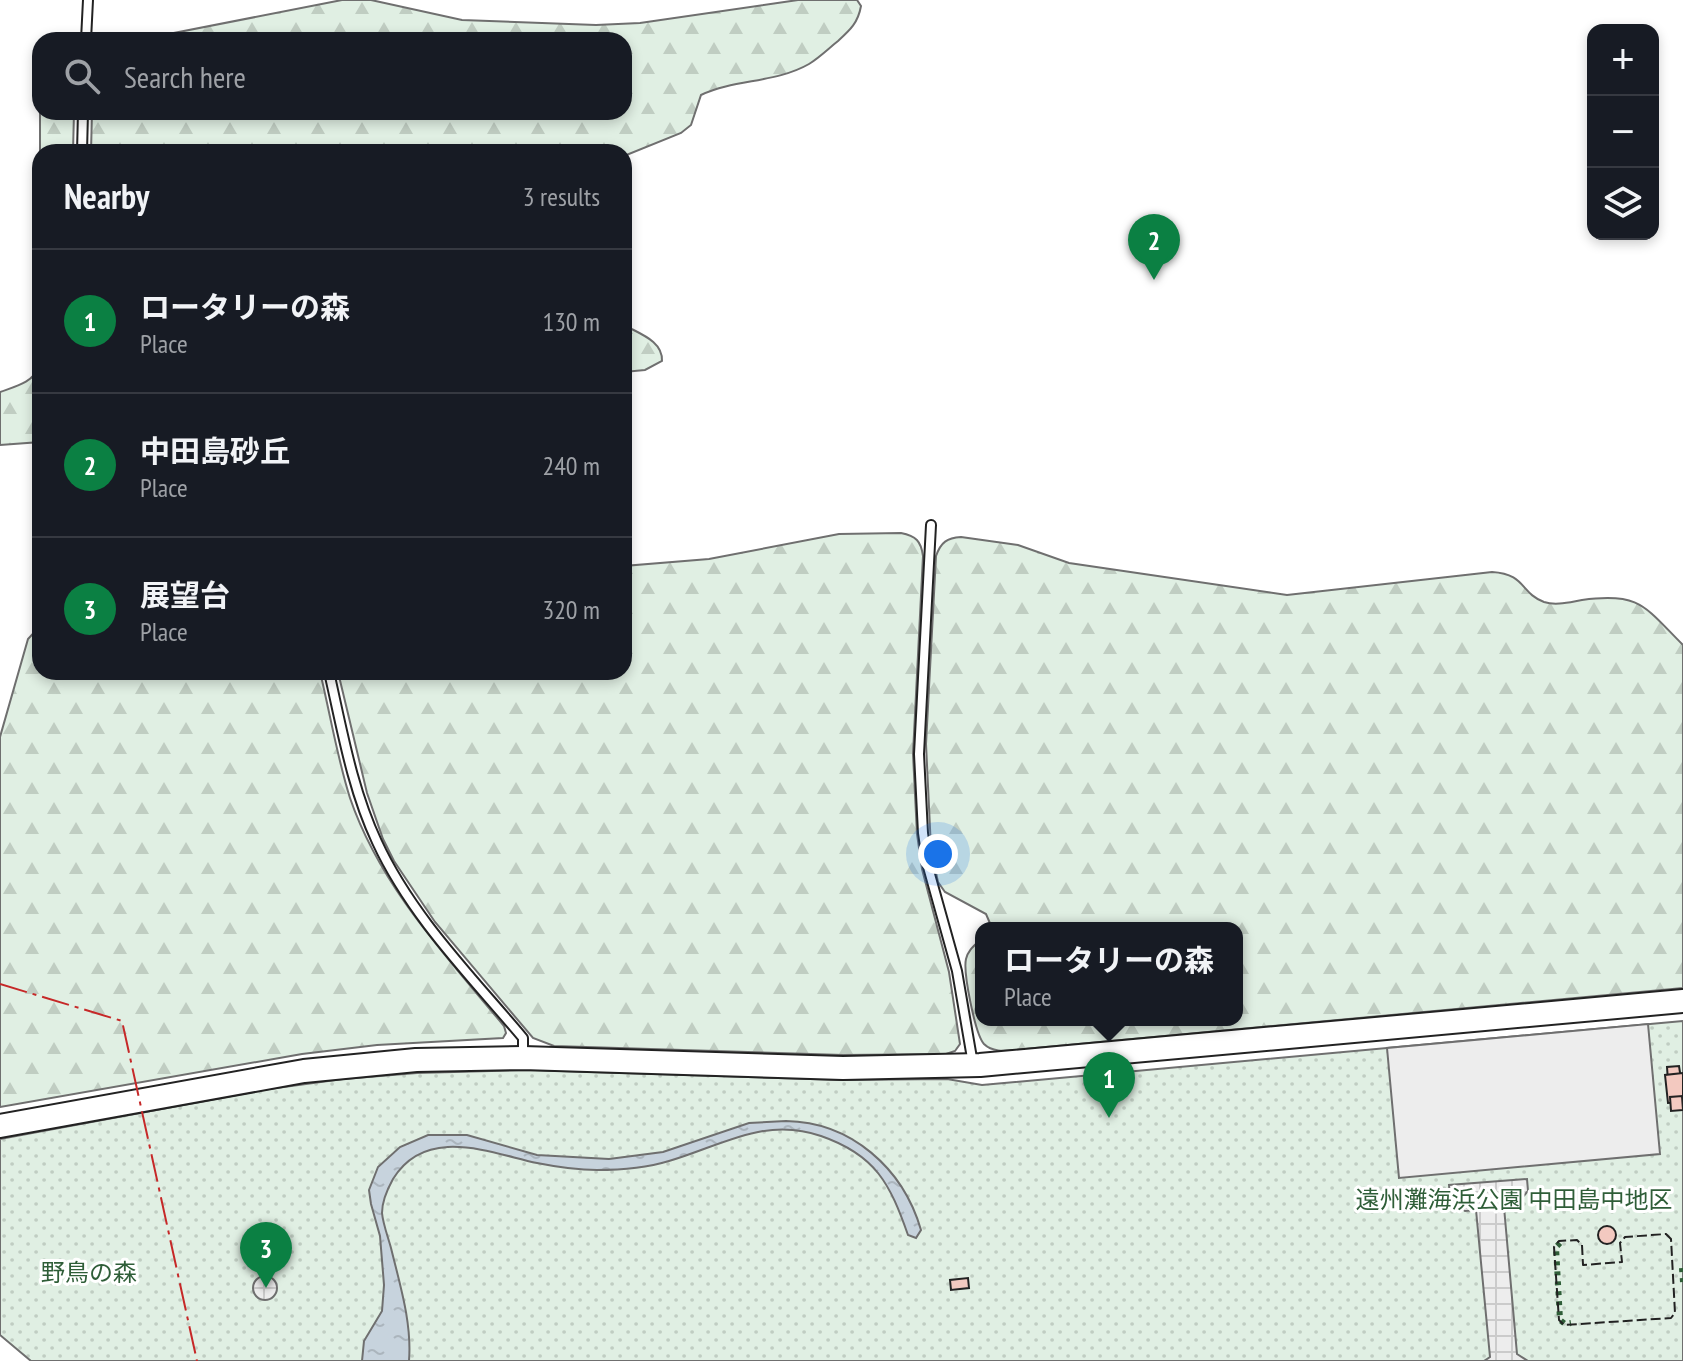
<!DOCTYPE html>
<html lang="en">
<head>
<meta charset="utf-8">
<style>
  :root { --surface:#171b24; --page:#242831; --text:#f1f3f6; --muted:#9ea1a6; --line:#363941; --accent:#0b8043 }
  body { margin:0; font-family:"PT Sans Narrow","Noto Sans JP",sans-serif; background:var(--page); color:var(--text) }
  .controls { position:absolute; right:24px; top:24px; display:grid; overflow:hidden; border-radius:16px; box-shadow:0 4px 12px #0003 }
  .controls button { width:72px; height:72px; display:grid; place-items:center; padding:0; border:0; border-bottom:2px solid var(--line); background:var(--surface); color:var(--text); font:40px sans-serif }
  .you { position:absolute; left:938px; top:854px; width:28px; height:28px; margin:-20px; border:6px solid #fff; border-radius:50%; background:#1a73e8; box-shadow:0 0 0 12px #1a73e833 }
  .badge { display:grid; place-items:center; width:52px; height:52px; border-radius:50%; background:var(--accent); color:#fff; font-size:26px; font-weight:700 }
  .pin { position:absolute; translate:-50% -66px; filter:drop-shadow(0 2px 4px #0008) }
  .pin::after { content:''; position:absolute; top:42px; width:28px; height:24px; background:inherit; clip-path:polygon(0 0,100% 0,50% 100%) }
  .popup { position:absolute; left:975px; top:922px; width:268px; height:104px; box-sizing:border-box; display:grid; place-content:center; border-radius:16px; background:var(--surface); filter:drop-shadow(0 2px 6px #0005); font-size:26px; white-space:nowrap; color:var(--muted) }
  .popup b { font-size:30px; color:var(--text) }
  .popup::after { content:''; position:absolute; left:50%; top:100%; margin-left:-16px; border:16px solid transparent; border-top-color:var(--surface) }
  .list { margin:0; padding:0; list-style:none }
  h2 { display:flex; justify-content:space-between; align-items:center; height:104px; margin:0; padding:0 32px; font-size:34px }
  h2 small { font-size:26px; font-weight:400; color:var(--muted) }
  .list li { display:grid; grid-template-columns:52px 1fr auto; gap:24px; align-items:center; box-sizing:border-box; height:144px; padding:0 32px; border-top:2px solid var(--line) }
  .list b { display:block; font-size:30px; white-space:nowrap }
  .list p { margin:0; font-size:26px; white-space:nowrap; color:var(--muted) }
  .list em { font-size:26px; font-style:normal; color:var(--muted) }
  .icon { flex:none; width:44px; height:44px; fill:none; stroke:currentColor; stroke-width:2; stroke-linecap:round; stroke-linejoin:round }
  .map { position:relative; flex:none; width:1683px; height:1361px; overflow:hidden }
  .search { position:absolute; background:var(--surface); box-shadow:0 4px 12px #0003; left:32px; top:32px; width:600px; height:88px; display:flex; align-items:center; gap:20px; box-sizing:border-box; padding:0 28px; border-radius:24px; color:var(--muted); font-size:30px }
  .panel { position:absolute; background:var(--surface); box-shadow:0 4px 12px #0003; left:32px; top:144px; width:600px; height:536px; border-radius:24px }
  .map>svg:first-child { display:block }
</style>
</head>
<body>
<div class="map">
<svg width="1683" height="1361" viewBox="0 0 1683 1361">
  <defs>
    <pattern id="forest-firs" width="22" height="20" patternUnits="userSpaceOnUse" patternTransform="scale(2)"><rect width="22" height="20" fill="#e0efe3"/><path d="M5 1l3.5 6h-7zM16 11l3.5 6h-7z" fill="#c0cdc2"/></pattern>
    <pattern id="park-dots" width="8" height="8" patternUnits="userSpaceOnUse" patternTransform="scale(2)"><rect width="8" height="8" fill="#e0efe3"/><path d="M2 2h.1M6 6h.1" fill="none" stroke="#c0cdc2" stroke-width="1.8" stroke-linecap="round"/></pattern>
    <pattern id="plaza-grid" width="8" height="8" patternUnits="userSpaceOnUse" patternTransform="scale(2)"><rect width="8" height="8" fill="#ededed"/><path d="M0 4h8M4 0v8" fill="none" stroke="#cbcbcb"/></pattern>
    <pattern id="water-ripples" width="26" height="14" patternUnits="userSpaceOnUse" patternTransform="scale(2)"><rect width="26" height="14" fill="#c7d3dd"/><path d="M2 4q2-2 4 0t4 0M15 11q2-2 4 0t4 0" fill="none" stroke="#abb5bd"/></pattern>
  </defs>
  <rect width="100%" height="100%" fill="#fff"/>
  <!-- forest -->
  <g fill="url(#forest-firs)" stroke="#6f6f6f" stroke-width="2">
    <path d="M342 0H371L462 20 596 25 640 23 798 0H857L861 6C858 23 850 30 838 41 828 49 819 58 809 64 776 83 735 79 701 95L691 125 681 133 624 156V152H91L92 112H624V40H138Z"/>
    <path d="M40 98V112H74L73 152H40V227Z"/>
    <path d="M624 325C640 334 663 341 662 361L645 370 624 372Z"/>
    <path d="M40 366V442L0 445V392C17 386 32 383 40 366Z"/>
    <path d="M901 533C916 536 921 541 923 556L913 754 917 834 922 869 949 972 960 1044 955 1051 946 1054 843 1055 554 1046 533 1038 435 922 394 861 383 839 367 793 338 672H624V566L709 559 839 534Z"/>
    <path d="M961 537 1018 545 1069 563 1287 595 1492 572C1526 574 1520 593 1544 602 1556 606 1570 602 1582 600 1640 592 1644 606 1683 645V988L1014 1050C1004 1051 992 1052 984 1044 975 1034 963 972 966 959 968 950 975 945 981 939V1020H1237V928H992L986 914 945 892 938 882 931 849 926 744 936 556C941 542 947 538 961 537Z"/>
    <path d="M40 626V672H320C330 713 337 757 350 798 380 886 446 956 504 1026L506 1033 503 1038 377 1045 302 1054 0 1107V737L28 639Z"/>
  </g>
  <!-- park -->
  <path fill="url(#park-dots)" stroke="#6f6f6f" stroke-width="2" d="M1683 1021V1361H31L0 1335V1139L269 1089 343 1079 417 1073 528 1070 842 1080 947 1079 982 1085Z"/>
  <!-- parking -->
  <path fill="#ededed" stroke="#6f6f6f" stroke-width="2" d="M1648 1024 1660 1154 1399 1178 1387 1048Z"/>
  <!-- plaza -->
  <g fill="url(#plaza-grid)" stroke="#6f6f6f" stroke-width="2">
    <path d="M1527 1179 1528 1191 1515 1206 1504 1207 1517 1354 1528 1361H1484L1490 1357 1476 1210 1465 1211 1450 1198 1449 1185Z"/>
    <circle cx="265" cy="1288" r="12"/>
  </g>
  <!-- water -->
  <path fill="url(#water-ripples)" stroke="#6f6f6f" stroke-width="2" d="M786 1121C851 1122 903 1168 921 1230L916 1238 908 1235C890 1184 876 1155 821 1136 765 1116 721 1146 669 1161 646 1168 622 1170 597 1170 577 1170 557 1167 537 1163 490 1153 426 1125 393 1179 388 1188 382 1202 382 1213 383 1224 388 1237 391 1248 400 1285 412 1323 409 1361H362L364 1341 382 1311 384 1285 380 1236 371 1204 369 1190 378 1167 400 1147 428 1135H467L537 1155 609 1159 663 1152 749 1123Z"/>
  <!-- building -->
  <g fill="#f3c9c0" stroke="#222" stroke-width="2">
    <path d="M1679 1066 1681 1079 1668 1081 1667 1067Z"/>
    <path d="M1683 1073V1102L1668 1103 1665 1075Z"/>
    <path d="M1682 1096 1683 1110 1671 1111 1670 1097Z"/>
    <circle cx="1607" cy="1235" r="9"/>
    <path d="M968 1278 969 1288 951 1290 950 1280Z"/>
  </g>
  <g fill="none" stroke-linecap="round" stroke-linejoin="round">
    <!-- lane casing -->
    <g stroke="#222" stroke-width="12">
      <g id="lane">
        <path d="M86 40 88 0"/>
        <path d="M82 152 83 112"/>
        <path d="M931 525 919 754 923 833 928 867 957 971 973 1064"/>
        <path d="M329 672C342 729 352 789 377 842 411 916 471 976 523 1038V1057"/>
      </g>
    </g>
    <!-- secondary casing -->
    <g stroke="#222" stroke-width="26">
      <path id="secondary" d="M0 1126 304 1071 416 1060 523 1058 843 1068 980 1065 1683 1001"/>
    </g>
    <!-- lane -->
    <use href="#lane" stroke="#fff" stroke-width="8"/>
    <!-- secondary -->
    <use href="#secondary" stroke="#fff" stroke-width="22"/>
    <!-- hedge -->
    <g stroke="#2f5e38" stroke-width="6" stroke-dasharray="4 6" stroke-linecap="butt">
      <path d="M1560 1243 1556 1247 1560 1320 1565 1324 1571 1323"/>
      <path d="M1682 1268 1683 1282"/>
    </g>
    <!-- fence -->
    <path stroke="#222" stroke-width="2" stroke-dasharray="10 4" stroke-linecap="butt" d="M1666 1234 1671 1239 1675 1313 1671 1318 1564 1325 1559 1320 1554 1247 1559 1241 1577 1240 1582 1245 1583 1265 1622 1262 1620 1243 1625 1237Z"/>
    <!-- power -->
    <path stroke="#c62828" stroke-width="2" stroke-dasharray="28 6 4 6" stroke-linecap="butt" d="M0 984 122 1021 197 1361"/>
  </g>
  <g text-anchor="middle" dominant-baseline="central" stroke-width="6" stroke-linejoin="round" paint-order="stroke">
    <!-- park labels -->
    <g font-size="24" fill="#2f5e38" stroke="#fff">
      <text x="1514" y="1199">遠州灘海浜公園 中田島中地区</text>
      <text x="89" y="1272">野鳥の森</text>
    </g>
  </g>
</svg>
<div class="controls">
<button>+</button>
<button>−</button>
<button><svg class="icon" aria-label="layers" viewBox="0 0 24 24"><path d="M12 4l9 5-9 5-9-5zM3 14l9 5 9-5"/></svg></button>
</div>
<div class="you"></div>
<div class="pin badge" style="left:1109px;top:1118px">1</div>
<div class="popup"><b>ロータリーの森</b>Place</div>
<div class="pin badge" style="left:1154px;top:280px">2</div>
<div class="pin badge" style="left:266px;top:1288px">3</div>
<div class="search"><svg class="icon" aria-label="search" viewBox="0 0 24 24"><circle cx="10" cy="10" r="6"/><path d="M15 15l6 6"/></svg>Search here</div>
<section class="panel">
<h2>Nearby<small>3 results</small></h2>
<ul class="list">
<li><span class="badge">1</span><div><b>ロータリーの森</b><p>Place</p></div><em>130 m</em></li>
<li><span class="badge">2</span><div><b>中田島砂丘</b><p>Place</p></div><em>240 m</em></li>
<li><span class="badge">3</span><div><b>展望台</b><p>Place</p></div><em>320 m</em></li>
</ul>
</section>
</div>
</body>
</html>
